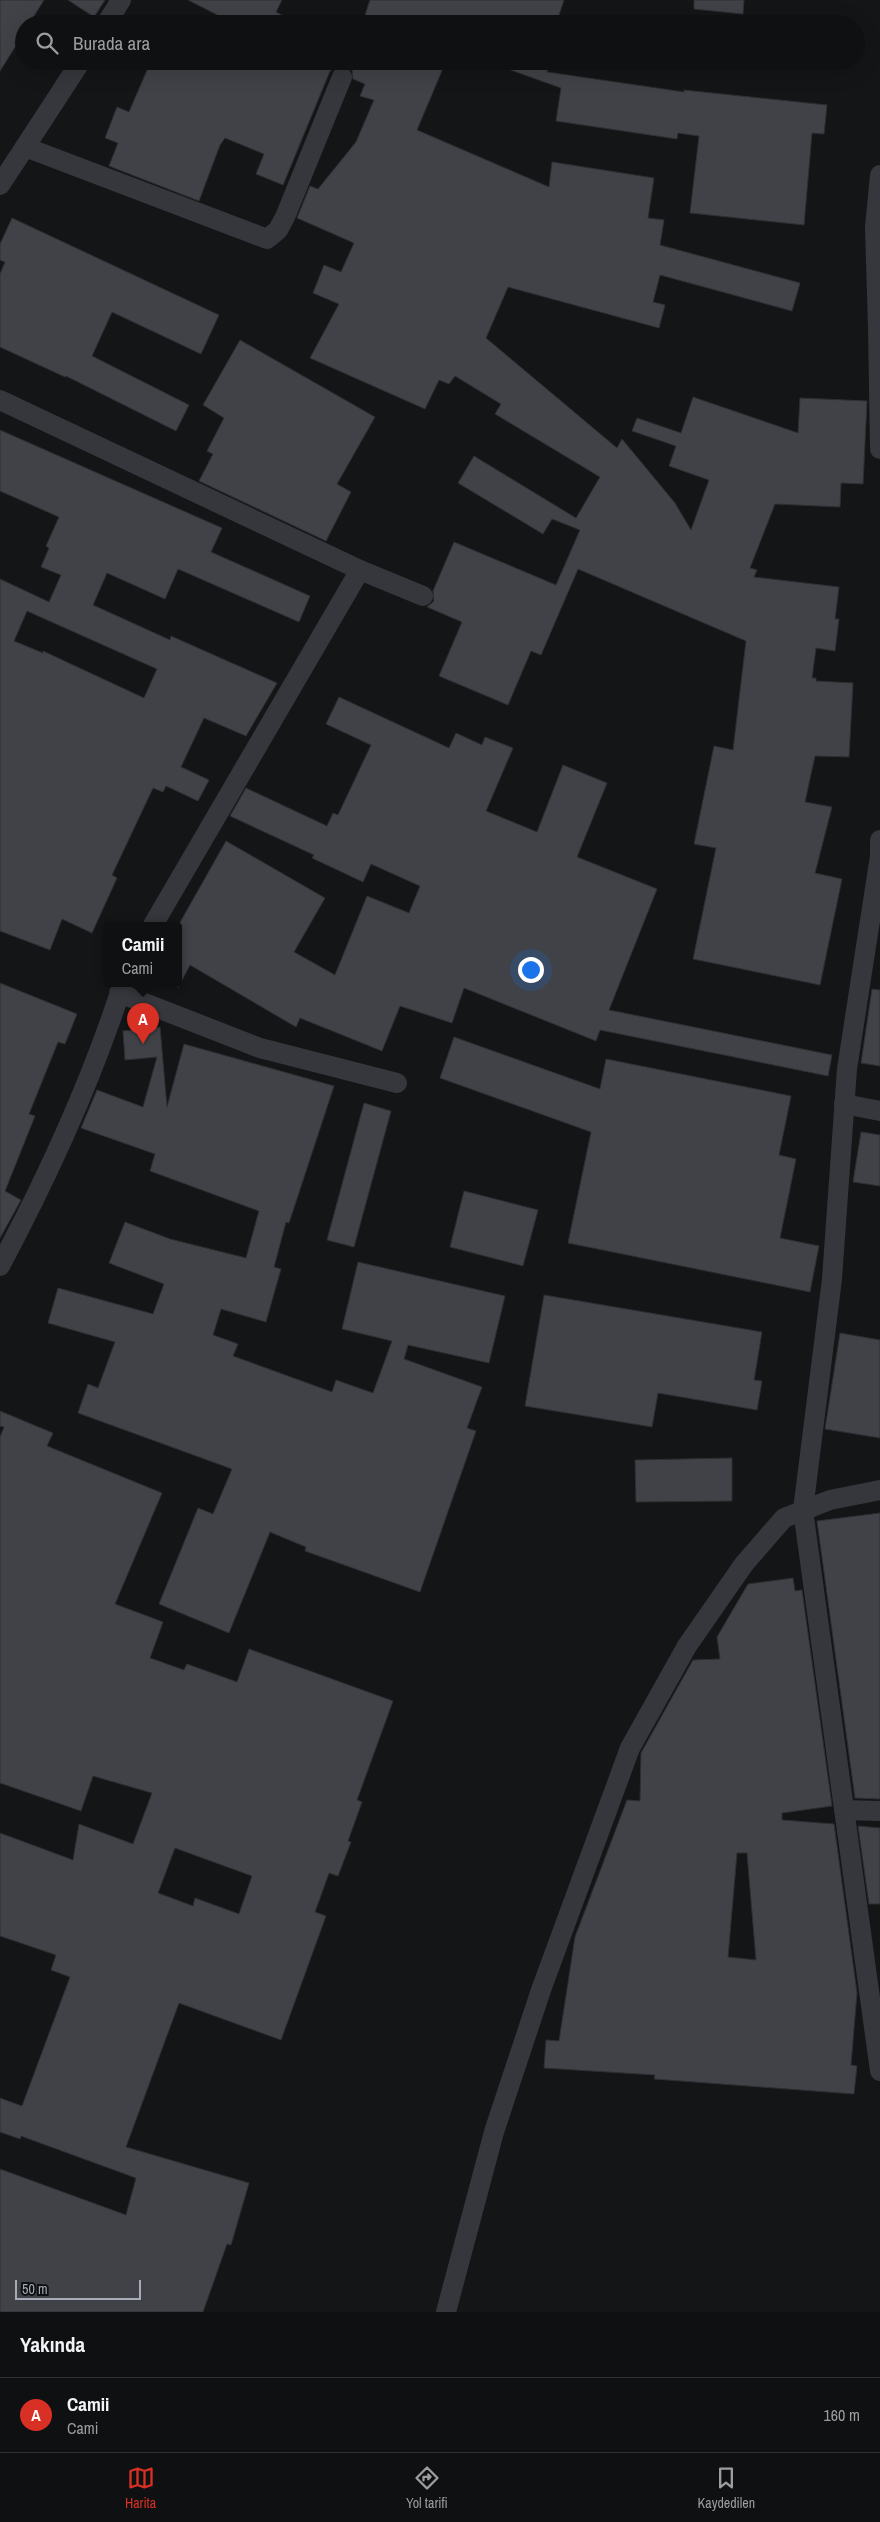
<!DOCTYPE html>
<html lang="tr">
<head>
<meta charset="utf-8">
<style>
  :root { --surface:#0f1011; --page:#18191a; --text:#f1f3f6; --muted:#9b9d9f; --line:#2f3031; --accent:#d93025 }
  body { margin:0; font-family:"Archivo Narrow",sans-serif; background:var(--page); color:var(--text) }
  .scale { position:absolute; left:15px; bottom:12px; width:126px; box-sizing:border-box; padding-left:5px; border:2px solid #a5acb8; border-top:0; font-size:14px; line-height:18px; white-space:nowrap; color:#a5acb8; -webkit-text-stroke:4px #0f1012; paint-order:stroke }
  .you { position:absolute; left:530px; top:969px; width:18px; height:18px; margin:-12px; border:4px solid #fff; border-radius:50%; background:#1a73e8; box-shadow:0 0 0 8px #1a73e833 }
  .badge { display:grid; place-items:center; width:32px; height:32px; border-radius:50%; background:var(--accent); color:#fff; font-size:16px; font-weight:700 }
  .pin { position:absolute; translate:-50% -41px; filter:drop-shadow(0 1px 2px #0008) }
  .pin::after { content:''; position:absolute; top:26px; width:18px; height:15px; background:inherit; clip-path:polygon(0 0,100% 0,50% 100%) }
  .popup { position:absolute; left:104px; top:922px; width:78px; height:65px; box-sizing:border-box; display:grid; place-content:center; border-radius:5px; background:var(--surface); filter:drop-shadow(0 1px 4px #0005); font-size:16px; white-space:nowrap; color:var(--muted) }
  .popup b { font-size:19px; color:var(--text) }
  .popup::after { content:''; position:absolute; left:50%; top:100%; margin-left:-10px; border:10px solid transparent; border-top-color:var(--surface) }
  .list { margin:0; padding:0; list-style:none }
  h2 { display:flex; justify-content:space-between; align-items:center; height:65px; margin:0; padding:0 20px; font-size:21px }
  h2 small { font-size:16px; font-weight:400; color:var(--muted) }
  .list li { display:grid; grid-template-columns:32px 1fr auto; gap:15px; align-items:center; box-sizing:border-box; height:75px; padding:0 20px; border-top:1px solid var(--line) }
  .list b { display:block; font-size:19px; white-space:nowrap }
  .list p { margin:0; font-size:16px; white-space:nowrap; color:var(--muted) }
  .list em { font-size:16px; font-style:normal; color:var(--muted) }
  .icon { flex:none; width:28px; height:28px; fill:none; stroke:currentColor; stroke-width:2; stroke-linecap:round; stroke-linejoin:round }
  .map { position:relative; flex:none; width:880px; height:2312px; overflow:hidden }
  .search { position:absolute; background:var(--surface); box-shadow:0 5px 20px #0002; left:15px; right:15px; top:15px; height:55px; display:flex; align-items:center; gap:12px; box-sizing:border-box; padding:0 18px; border-radius:28px; color:var(--muted); font-size:19px }
  .sheet { height:140px; background:var(--surface) }
  nav { display:flex; justify-content:space-around; align-items:center; box-sizing:border-box; height:70px; border-top:1px solid var(--line); background:var(--surface); font-size:14px; color:var(--muted) }
  nav a { display:grid; justify-items:center; gap:2px }
  nav .on { color:var(--accent) }
  .map>svg:first-child { display:block }
</style>
</head>
<body>
<div class="map">
<svg width="880" height="2312" viewBox="0 0 880 2312">
  <rect width="100%" height="100%" fill="#141517"/>
  <!-- building -->
  <g fill="#404247" stroke="#2e2f33" fill-rule="evenodd">
    <path d="M0 0H44L29 24H24V33L0 71Z"/>
    <path d="M68 0H105L94 17Z"/>
    <path d="M188 0H282L276 12 299 24H235Z"/>
    <path d="M370 0H564L556 24H362Z"/>
    <path d="M694 0H744L743 14 694 9Z"/>
    <path d="M151 61H446L417 130 549 187 552 162 654 178 648 218 664 220 660 245 800 283 792 311 660 275 653 302 665 305 659 328 508 287 486 338 617 448 622 439 675 503 691 530 709 480 669 466 676 446 632 431 637 418 681 433 693 397 798 433 800 398 867 401 863 484 841 483 840 507 775 504 750 568 757 570 754 577 839 587 835 619H839L835 651 816 648 812 678H816V681L853 683 849 757 815 756 805 802 832 807 815 873 842 879 820 985 693 959 716 848 694 844 714 746 733 750 746 641 578 569 541 655 531 651 508 705 439 676 462 622 427 607 434 601 433 591 454 542 556 585 580 530 552 519 543 534 458 483 474 456 576 518 600 477 495 414 501 404 455 376 449 384 439 380 425 409 310 358 339 304 313 293 324 265 341 272 354 243 297 218 310 186 318 189 356 142 374 100 360 96 365 84 353 79 352 70 346 66 340 65 330 71 283 185 256 174 264 154 225 138 220 145 199 201 109 166 118 143 105 138 117 107 129 112Z"/>
    <path d="M491 61H549L547 72 684 92V90L827 105 824 134 812 133 804 225 690 213 699 136 678 133 677 139 556 121 561 88 491 63Z"/>
    <path d="M12 218 219 315 201 354 112 312 92 356 189 405 176 431 66 376 65 377 0 347V274L5 262 0 260V244Z"/>
    <path d="M240 340 375 417 337 484 351 492 326 541 199 481 213 454 207 451 224 418 203 405Z"/>
    <path d="M0 430 222 528 211 552 310 596 299 622 178 569 165 599 107 573 93 605 170 640 171 636 277 683 246 736 204 718 181 767 209 780 198 801 166 786 163 792 153 788 112 875 117 878 92 933 62 919 50 950 0 931V579L49 602 61 575 41 567 49 548 46 546 59 517 0 491ZM27 611 157 669 144 698 43 651V653L14 641Z"/>
    <path d="M339 697 449 748 456 733 482 745 485 737 513 748 486 811 537 832 563 765 607 783 577 857 657 889 609 1010 832 1055 828 1076 600 1030 596 1041 464 988 452 1023 400 1006 382 1051 300 1018 296 1027 190 965 178 988V926L226 841 325 898 294 952 335 975 367 896 409 913 420 886 371 864 363 882 312 858 314 855 230 816 246 788 327 826 333 813 338 815 371 745 326 724Z"/>
    <path d="M0 983 77 1014 65 1044 58 1042 29 1114 35 1116 5 1191 21 1200 0 1238Z"/>
    <path d="M872 989 880 990V1066L861 1063Z"/>
    <path d="M160 1027 167 1107 184 1044 334 1086 289 1223 286 1222 274 1267 281 1269 266 1322 221 1309 213 1335 238 1344 233 1356 332 1392 336 1380 373 1393 392 1341 342 1329 358 1262 505 1296 489 1363 408 1345 404 1359 482 1387 467 1428 476 1431 420 1592 305 1551 306 1547 270 1532 229 1633 159 1604 198 1508 213 1514 232 1469 78 1413 88 1384 98 1388 115 1342 48 1323 58 1288 153 1314 164 1284 109 1263 125 1222 170 1239 246 1258 259 1211 150 1171 155 1154 81 1128 97 1090 143 1107 157 1057 125 1060 123 1031Z"/>
    <path d="M454 1037 600 1089 606 1059 791 1096 779 1155 796 1159 780 1238 819 1246 810 1292 568 1243 591 1132 440 1078Z"/>
    <path d="M364 1103 391 1111 354 1247 327 1240Z"/>
    <path d="M861 1132 880 1135V1186L853 1182Z"/>
    <path d="M464 1191 538 1210 523 1266 450 1247Z"/>
    <path d="M544 1295 762 1332 754 1380 762 1381 757 1410 658 1393 652 1427 525 1406Z"/>
    <path d="M840 1333 880 1340V1438L825 1429Z"/>
    <path d="M0 1411 53 1433 47 1446 162 1493 115 1604 163 1622 150 1658 184 1670 187 1664 237 1682 249 1649 393 1701 357 1800 362 1802 348 1841 351 1842 338 1876 329 1873 315 1912 326 1916 281 2040 179 2003 126 2147 249 2183 231 2245 227 2244 203 2312H0V2169L126 2215 136 2178 21 2136 20 2139 0 2132V2098L22 2106 70 1977 51 1970 56 1955 0 1936V1833L73 1860 79 1824 133 1844 152 1793 93 1776 81 1811 0 1783V1437L4 1427 0 1426ZM175 1848 252 1876 239 1914 195 1898 193 1906 158 1893Z"/>
    <path d="M732 1458V1501L636 1502 635 1460Z"/>
    <path d="M880 1513V1799L855 1798 817 1521Z"/>
    <path d="M793 1578 795 1591 802 1590 832 1806 782 1813V1820L834 1824 857 1993 851 2065 857 2066 854 2094 654 2079 655 2075 544 2068 546 2040 559 2041 575 1937 627 1800 640 1801 641 1753 693 1660 720 1659 717 1637 748 1584ZM737 1853H747L756 1960 728 1957Z"/>
    <path d="M858 1826 880 1828V1904H869Z"/>
  </g>
  <g fill="none" stroke-linecap="round" stroke-linejoin="round">
    <!-- minor -->
    <g stroke="#35373c" stroke-width="20">
      <path d="M106 24 121 0"/>
      <path d="M25 147 81 61"/>
      <path d="M0 185 25 147 267 239 278 230 285 217 342 77"/>
      <path d="M878 328 875 227 880 175"/>
      <path d="M880 329 878 328 880 449"/>
      <path d="M0 400 360 570 423 596"/>
      <path d="M880 840V856L847 1069 832 1279 803 1510 880 2071"/>
      <path d="M153 925 360 570"/>
      <path d="M119 993 260 1048 397 1083"/>
      <path d="M844 1104 880 1111"/>
      <path d="M0 1266C48 1176 92 1080 123 983"/>
      <path d="M844 1810 880 1811"/>
      <path d="M446 2312 494 2132 541 1990 630 1748 687 1646 744 1564 784 1518 830 1500 880 1490"/>
    </g>
  </g>
</svg>
<div class="scale">50 m</div>
<div class="you"></div>
<div class="pin badge" style="left:143px;top:1044px">A</div>
<div class="popup"><b>Camii</b>Cami</div>
<div class="search"><svg class="icon" aria-label="search" viewBox="0 0 24 24"><circle cx="10" cy="10" r="6"/><path d="M15 15l6 6"/></svg>Burada ara</div>
</div>
<section class="sheet">
<h2>Yakında<small></small></h2>
<ul class="list">
<li><span class="badge">A</span><div><b>Camii</b><p>Cami</p></div><em>160 m</em></li>
</ul>
</section>
<nav>
<a class="on"><svg class="icon" aria-label="map" viewBox="0 0 24 24"><path d="M3 6l6-2 6 2 6-2v14l-6 2-6-2-6 2zM9 4v14M15 6v14"/></svg>Harita</a>
<a><svg class="icon" aria-label="directions" viewBox="0 0 24 24"><path d="M12 3l9 9-9 9-9-9zM9 14v-3h6M13 9l2 2-2 2"/></svg>Yol tarifi</a>
<a><svg class="icon" aria-label="saved" viewBox="0 0 24 24"><path d="M7 4h10v16l-5-4-5 4z"/></svg>Kaydedilen</a>
</nav>
</body>
</html>
